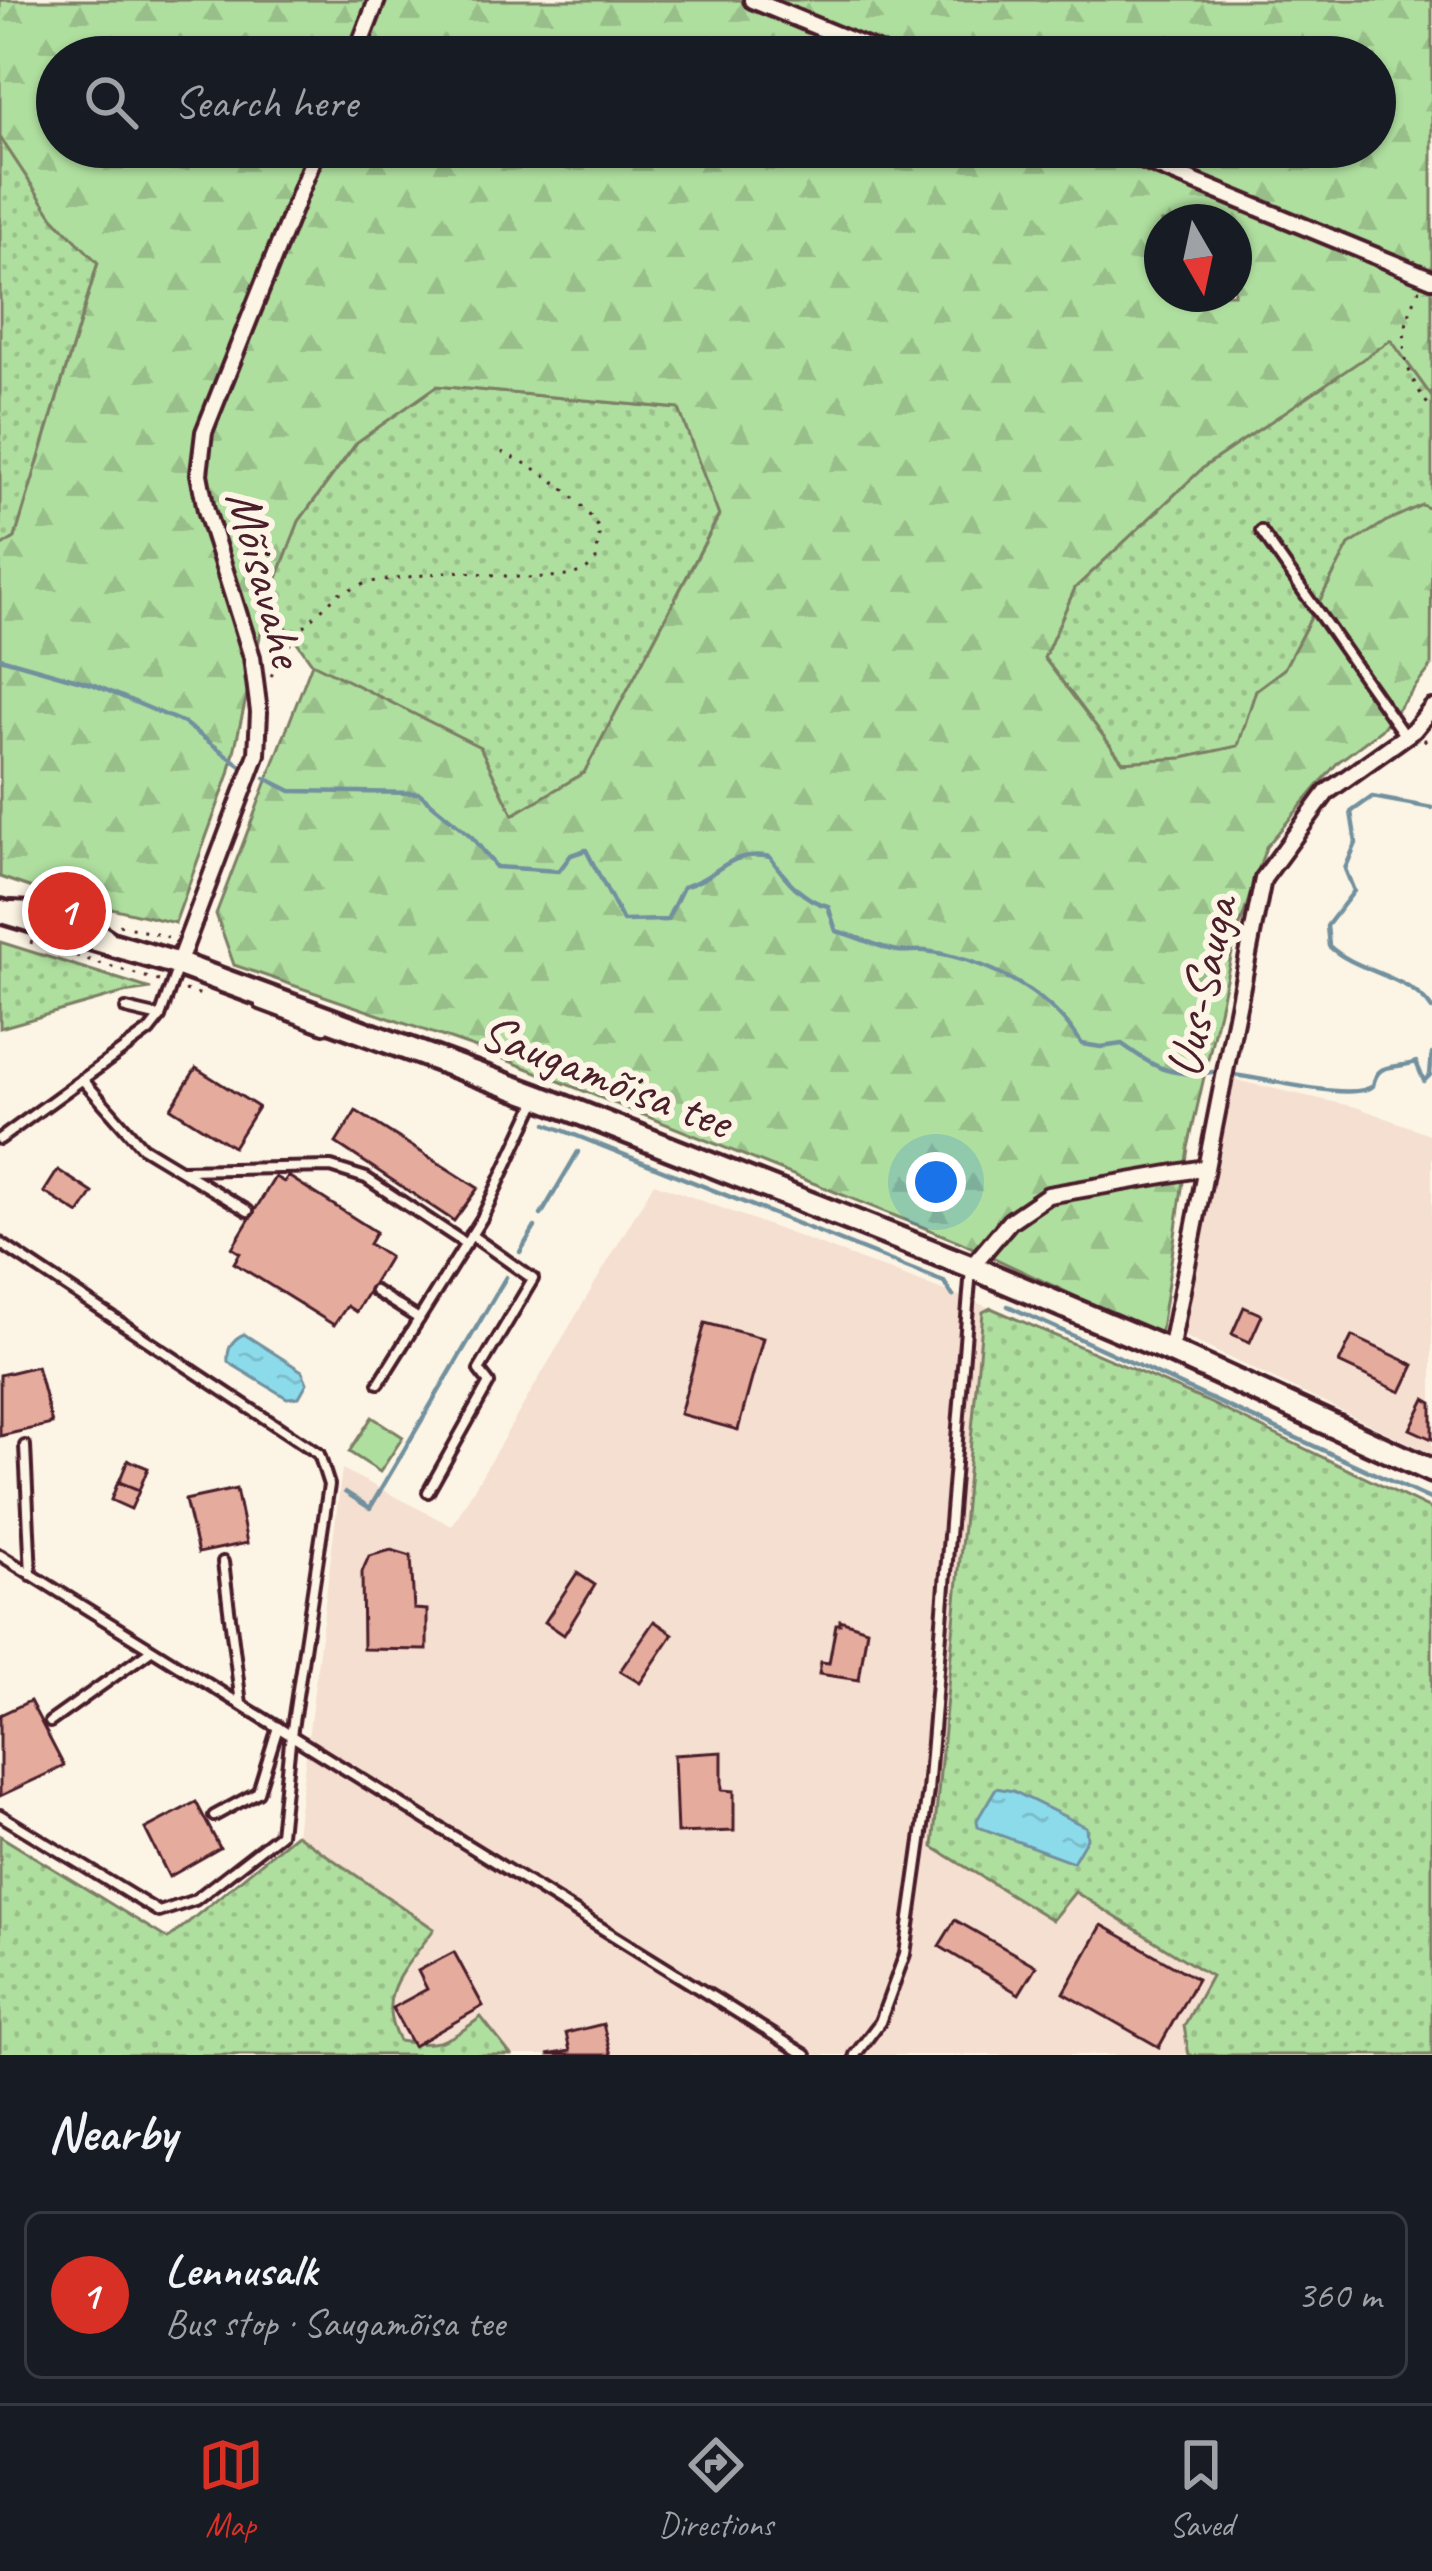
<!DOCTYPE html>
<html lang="en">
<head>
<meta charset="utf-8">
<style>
  :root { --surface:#171b24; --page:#242831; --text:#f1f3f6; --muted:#9ea1a6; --line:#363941; --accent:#d93025 }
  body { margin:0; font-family:Caveat,sans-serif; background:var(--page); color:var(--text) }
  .compass { position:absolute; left:1144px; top:204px; width:108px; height:108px; border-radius:50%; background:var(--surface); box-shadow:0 3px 9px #0004; rotate:171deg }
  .you { position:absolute; left:936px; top:1182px; width:42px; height:42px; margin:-30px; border:9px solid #fff; border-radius:50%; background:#1a73e8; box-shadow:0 0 0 18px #1a73e833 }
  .badge { display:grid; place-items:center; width:78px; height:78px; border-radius:50%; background:var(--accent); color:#fff; font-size:39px; font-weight:700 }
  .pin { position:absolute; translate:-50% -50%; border:6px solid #fff; box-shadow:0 3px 12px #0006 }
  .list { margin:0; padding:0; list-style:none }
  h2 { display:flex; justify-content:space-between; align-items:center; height:156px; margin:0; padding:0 48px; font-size:51px }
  h2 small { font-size:39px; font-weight:400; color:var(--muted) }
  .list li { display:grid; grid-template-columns:78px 1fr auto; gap:36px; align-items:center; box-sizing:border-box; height:168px; margin:0 24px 24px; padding:0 24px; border:3px solid var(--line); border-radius:18px }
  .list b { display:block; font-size:45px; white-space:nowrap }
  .list p { margin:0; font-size:39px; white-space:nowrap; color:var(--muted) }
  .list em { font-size:39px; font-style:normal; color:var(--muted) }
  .icon { flex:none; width:66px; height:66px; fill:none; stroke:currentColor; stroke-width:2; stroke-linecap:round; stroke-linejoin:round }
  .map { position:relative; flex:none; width:1432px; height:2055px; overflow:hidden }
  .search { position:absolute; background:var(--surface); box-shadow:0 3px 9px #0004; left:36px; right:36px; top:36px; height:132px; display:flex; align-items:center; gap:30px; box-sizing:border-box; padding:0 42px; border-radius:66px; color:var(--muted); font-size:45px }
  .sheet { height:348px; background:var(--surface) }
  nav { display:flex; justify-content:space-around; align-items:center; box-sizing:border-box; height:168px; border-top:3px solid var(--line); background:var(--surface); font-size:33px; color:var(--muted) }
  nav a { display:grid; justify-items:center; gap:6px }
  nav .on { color:var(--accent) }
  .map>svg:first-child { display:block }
</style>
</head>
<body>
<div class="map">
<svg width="1432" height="2055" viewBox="0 0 1432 2055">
  <defs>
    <pattern id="green-dots" width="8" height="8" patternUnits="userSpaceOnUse" patternTransform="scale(3)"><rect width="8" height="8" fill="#afdf9f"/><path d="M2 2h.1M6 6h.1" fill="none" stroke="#98bf89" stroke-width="1.8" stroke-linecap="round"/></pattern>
    <pattern id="forest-firs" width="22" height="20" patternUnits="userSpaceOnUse" patternTransform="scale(3)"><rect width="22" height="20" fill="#afdf9f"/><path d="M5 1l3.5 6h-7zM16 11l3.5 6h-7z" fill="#98bf89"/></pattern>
    <pattern id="water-ripples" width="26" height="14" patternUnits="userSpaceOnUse" patternTransform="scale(3)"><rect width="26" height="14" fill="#8cdbeb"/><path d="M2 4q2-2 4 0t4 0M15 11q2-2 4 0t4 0" fill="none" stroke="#7abcca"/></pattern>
  </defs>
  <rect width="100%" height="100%" fill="#fcf5e5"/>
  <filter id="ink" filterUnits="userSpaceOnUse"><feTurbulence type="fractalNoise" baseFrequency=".00833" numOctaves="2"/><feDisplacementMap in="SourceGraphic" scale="24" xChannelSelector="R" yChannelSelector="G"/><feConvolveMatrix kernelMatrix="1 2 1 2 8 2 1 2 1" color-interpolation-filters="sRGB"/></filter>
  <g filter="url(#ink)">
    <!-- built -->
    <g fill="#f5dfd0">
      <path d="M1235 1080 1356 1107 1432 1135V1454L1181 1335Z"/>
      <path d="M654 1183 991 1308 983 1313 933 1847 1074 1892 1211 1976 1184 2026 1189 2055H511L481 2018 451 2039 428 2046 399 2041 390 2026 388 1994 433 1929 296 1834 342 1469 452 1526Z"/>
    </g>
    <!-- green -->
    <g fill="url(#green-dots)" stroke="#7c7f65" stroke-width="3">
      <path d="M0 137 53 217 98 262 15 538 0 547Z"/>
      <path d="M1391 339 1432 397V510L1422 506 1349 545 1284 669 1256 690 1239 746 1183 758 1123 762 1044 658 1075 588 1205 466Z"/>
      <path d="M436 386 679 409 719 515 584 773 513 815 480 747 312 663 268 601 299 521 357 442Z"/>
      <path d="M0 942 151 989 123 993 0 1028Z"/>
      <path d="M991 1308 1206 1401 1432 1510V2055H1189L1184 2026 1211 1976 1075 1892 1052 1920 933 1847 983 1312Z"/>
      <path d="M296 1834 434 1929C407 1968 373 1993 399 2041 439 2048 449 2041 481 2017L511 2055H0V1836L168 1939Z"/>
    </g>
    <!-- forest -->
    <path fill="url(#forest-firs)" stroke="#7c7f65" stroke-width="3" fill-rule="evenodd" d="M0 0H1432V397L1391 340 1205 466 1075 588 1044 658 1123 762 1183 758 1238 746 1256 690 1284 669 1349 545 1385 522 1422 505 1432 510 1431 667 1381 730 1338 762 1266 847 1234 944 1188 1148 1160 1336 960 1242 479 1049 234 965 216 914 312 663 480 747 513 815 584 773 719 516 679 409 437 386 357 442 299 521 268 601 229 774 175 923 47 893 0 877V547L15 538 98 263 53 217 0 137ZM57 57H1375V147H57ZM1162 222H1234V294H1162Z"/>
    <!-- pitch -->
    <path fill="#afdf9f" stroke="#7c7f65" stroke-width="3" d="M372 1417 403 1437 380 1472 349 1452Z"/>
    <!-- water -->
    <g fill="url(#water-ripples)" stroke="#72909e" stroke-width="3">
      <path d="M244 1334 302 1371 307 1383 299 1397 287 1398 228 1362C227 1349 232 1339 244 1334Z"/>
      <path d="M996 1788 1013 1791 1086 1827 1087 1838 1073 1862 978 1827 977 1820Z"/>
    </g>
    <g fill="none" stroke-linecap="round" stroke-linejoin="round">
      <!-- stream -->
      <g stroke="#72909e" stroke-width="4.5">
        <path d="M0 658 92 684 184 723 241 766"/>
        <path d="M265 778 291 791 419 793 471 836 496 867 559 871 571 855 586 850 623 921 667 920 683 887C720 877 727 849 770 857 784 877 803 901 828 906L836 931C857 936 877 947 898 951 907 952 917 950 926 951 988 960 1049 992 1082 1044L1101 1047 1122 1044C1157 1069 1170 1077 1213 1072"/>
        <path d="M1432 808 1372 797 1351 812 1356 843 1345 869 1354 891 1327 926 1329 946C1358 973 1410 975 1432 1009"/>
        <path d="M1233 1075C1264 1078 1353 1102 1373 1086 1377 1060 1396 1070 1416 1062L1424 1081 1430 1075 1432 1054"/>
        <path d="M547 1124 944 1282 953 1296"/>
        <path d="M541 1215 578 1152"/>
        <path d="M520 1252 535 1227"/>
        <path d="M1008 1306 1432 1500"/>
        <path d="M345 1492 370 1508 506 1277"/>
      </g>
    </g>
    <!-- building -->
    <g fill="#e5ac9e" stroke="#4a1f2b" stroke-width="3">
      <path d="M196 1068 258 1107 233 1147 171 1108Z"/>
      <path d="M356 1111 478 1188 454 1221 336 1143Z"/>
      <path d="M58 1170 93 1193 79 1214 44 1192Z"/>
      <path d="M288 1176 376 1232 369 1244 389 1257 356 1312 347 1306 334 1325 234 1263 240 1253 232 1248 275 1177 284 1182Z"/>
      <path d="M1244 1307 1262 1315 1250 1342 1232 1334Z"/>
      <path d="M705 1323 763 1338 738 1430 680 1414Z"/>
      <path d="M1352 1336 1414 1365 1401 1392 1339 1363Z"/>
      <path d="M37 1366 52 1424 0 1436V1375Z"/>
      <path d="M1425 1399 1432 1403V1439L1410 1429Z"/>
      <path d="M128 1460 148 1468 139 1490 119 1482Z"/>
      <path d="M118 1482 139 1491 131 1509 111 1500Z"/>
      <path d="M236 1489 247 1543 198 1553 185 1500Z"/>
      <path d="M391 1550 411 1556 414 1609 427 1610V1650L363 1649 362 1572 369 1556Z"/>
      <path d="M577 1573 595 1585 564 1635 545 1622Z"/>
      <path d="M840 1620 867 1629 859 1680 819 1674 821 1662 829 1663 836 1624H840Z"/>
      <path d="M654 1621 673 1634 640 1683 620 1671Z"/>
      <path d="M30 1701 64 1766 0 1796V1715Z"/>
      <path d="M722 1752V1790L734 1791V1831L677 1833 674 1755Z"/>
      <path d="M196 1802 220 1848 169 1877 145 1829Z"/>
      <path d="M955 1920 1036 1966 1019 1994 939 1946Z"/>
      <path d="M1102 1925 1197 1979 1159 2047 1064 1993Z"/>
      <path d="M454 1952 483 2006 413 2046 392 2008 427 1989 418 1971Z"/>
      <path d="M603 2024 611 2055H547L570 2051 566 2033Z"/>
    </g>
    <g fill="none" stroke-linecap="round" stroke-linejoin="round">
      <!-- lane casing -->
      <g stroke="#4a1f2b" stroke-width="16">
        <g id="lane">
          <path d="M1261 531 1404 735"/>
          <path d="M12 906C47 907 81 915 110 935"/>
          <path d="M260 1004 324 1028"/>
          <path d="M126 1009 160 1017"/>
          <path d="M82 1079 142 1147 248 1211"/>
          <path d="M0 1139 149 1031 160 1017 178 966"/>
          <path d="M183 1170 331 1167 366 1178 466 1244"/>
          <path d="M0 1243 319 1454 329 1485 290 1742 280 1834 195 1900 159 1912 0 1815"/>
          <path d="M375 1291 419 1319"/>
          <path d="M379 1383 482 1218 536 1102"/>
          <path d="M25 1446 31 1575"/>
          <path d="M428 1492 489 1383 479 1370 533 1279 471 1235"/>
          <path d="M0 1555 806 2055"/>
          <path d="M223 1562 241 1704"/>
          <path d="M50 1722 151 1650"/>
          <path d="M214 1816 258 1792 278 1727"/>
          <path d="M855 2055 880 2022 905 1954 928 1791 971 1269"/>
        </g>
      </g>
      <!-- street casing -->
      <g stroke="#4a1f2b" stroke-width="22">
        <g id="street">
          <path d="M752 0 891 57"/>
          <path d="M355 57 377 0"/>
          <path d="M1110 147 1432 279"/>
          <path d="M178 964 257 754 259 712 252 657 206 510 199 474 204 432 318 147"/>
          <path d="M971 1267 1010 1221 1048 1195 1204 1168"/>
          <path d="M1170 1351 1263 879 1327 792 1414 730 1432 708"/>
        </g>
      </g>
      <!-- secondary casing -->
      <g stroke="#4a1f2b" stroke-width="30">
        <path id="secondary" d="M0 911 178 964 539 1097 971 1267 1170 1351 1432 1471"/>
      </g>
      <!-- path -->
      <g stroke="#4a1f2b" stroke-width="3" stroke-dasharray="3 9" stroke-linecap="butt">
        <path d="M1420 289C1395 338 1400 367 1432 410"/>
        <path d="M271 676 296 634 339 593 370 582 454 571 526 578 568 576 586 570 596 560 600 530C575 491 541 469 499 451"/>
        <path d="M1424 739 1432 748"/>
        <path d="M119 925 168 937"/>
        <path d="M30 942 159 981"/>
        <path d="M185 990 205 996"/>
      </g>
      <!-- lane -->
      <use href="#lane" stroke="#fcf5e5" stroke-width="8"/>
      <!-- street -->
      <use href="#street" stroke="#fcf5e5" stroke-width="14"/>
      <!-- secondary -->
      <use href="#secondary" stroke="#fcf5e5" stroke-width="21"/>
    </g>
  </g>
  <g text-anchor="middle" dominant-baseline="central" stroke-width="12" stroke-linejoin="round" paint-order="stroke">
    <!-- street labels -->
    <g font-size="51" fill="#4a1f2b" stroke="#fcf5e5">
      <text transform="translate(266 578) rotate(75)">Mõisavahe</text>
      <text transform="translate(1201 987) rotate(-78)">Uus-Sauga</text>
      <text transform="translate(606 1076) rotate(21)">Saugamõisa tee</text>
    </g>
  </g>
</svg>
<svg class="compass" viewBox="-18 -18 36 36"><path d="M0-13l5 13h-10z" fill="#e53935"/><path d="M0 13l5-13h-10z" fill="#9ea1a6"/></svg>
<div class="you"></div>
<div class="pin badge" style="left:67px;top:911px">1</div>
<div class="search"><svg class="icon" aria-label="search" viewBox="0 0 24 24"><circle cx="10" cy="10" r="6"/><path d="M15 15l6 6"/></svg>Search here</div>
</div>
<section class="sheet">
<h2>Nearby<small></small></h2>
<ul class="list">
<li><span class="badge">1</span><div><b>Lennusalk</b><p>Bus stop · Saugamõisa tee</p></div><em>360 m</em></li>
</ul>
</section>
<nav>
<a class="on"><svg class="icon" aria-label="map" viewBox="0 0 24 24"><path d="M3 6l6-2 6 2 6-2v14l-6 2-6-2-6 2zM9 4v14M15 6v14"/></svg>Map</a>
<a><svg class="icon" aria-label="directions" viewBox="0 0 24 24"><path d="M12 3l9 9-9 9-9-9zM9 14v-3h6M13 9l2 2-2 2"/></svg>Directions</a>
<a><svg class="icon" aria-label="saved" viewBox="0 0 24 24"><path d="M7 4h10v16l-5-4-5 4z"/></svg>Saved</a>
</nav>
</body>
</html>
